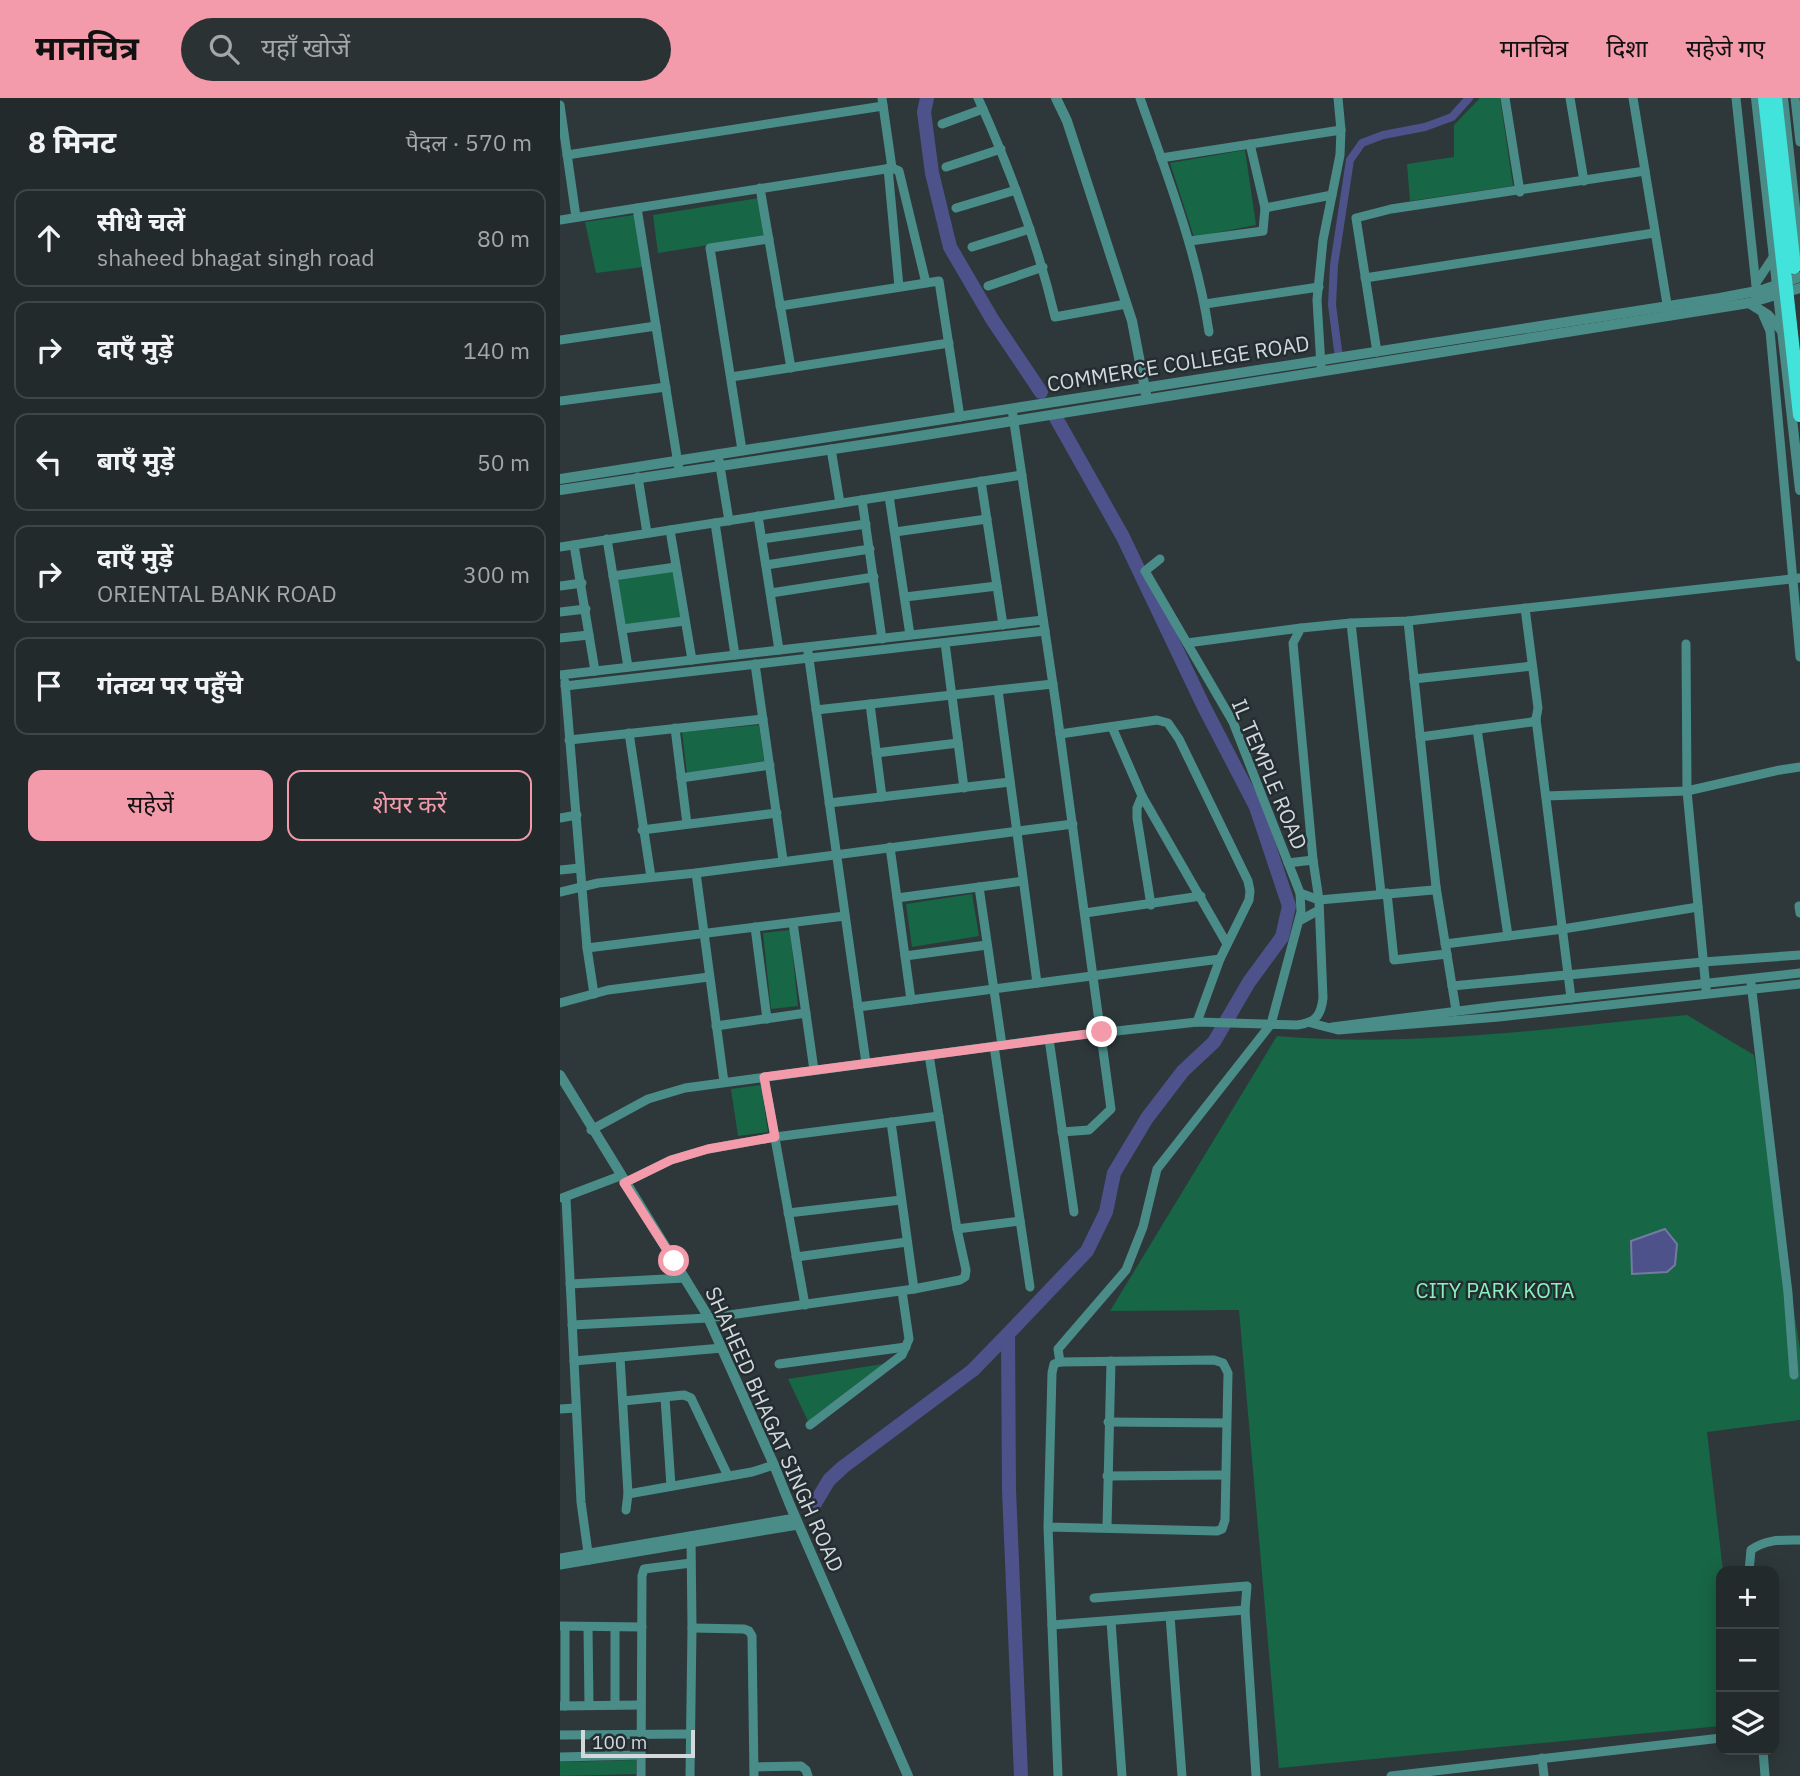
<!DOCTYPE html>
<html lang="hi">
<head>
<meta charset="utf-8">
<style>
  :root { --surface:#222a2c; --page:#2a3234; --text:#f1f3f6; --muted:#a2a7a9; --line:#3f4648; --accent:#f39aab }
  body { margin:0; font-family:"IBM Plex Sans","Noto Sans Devanagari",sans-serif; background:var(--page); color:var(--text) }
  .controls { position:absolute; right:21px; bottom:21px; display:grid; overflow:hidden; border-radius:14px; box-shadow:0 4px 18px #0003 }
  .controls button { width:63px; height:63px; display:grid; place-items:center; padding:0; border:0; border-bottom:2px solid var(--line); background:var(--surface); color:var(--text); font:35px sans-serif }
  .scale { position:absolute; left:21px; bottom:18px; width:114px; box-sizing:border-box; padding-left:7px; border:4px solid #d3d9db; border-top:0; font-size:19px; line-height:24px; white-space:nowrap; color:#d3d9db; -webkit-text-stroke:5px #242d31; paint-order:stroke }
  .stop { position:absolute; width:21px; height:21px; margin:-16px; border:5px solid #f39aab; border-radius:50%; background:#fff }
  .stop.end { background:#f39aab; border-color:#fff; box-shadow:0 2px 7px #0008 }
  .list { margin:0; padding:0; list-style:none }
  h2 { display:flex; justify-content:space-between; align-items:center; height:91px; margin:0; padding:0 28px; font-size:30px }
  h2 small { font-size:23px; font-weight:400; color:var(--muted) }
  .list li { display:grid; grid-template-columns:46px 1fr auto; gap:21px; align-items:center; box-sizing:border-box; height:98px; margin:0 14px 14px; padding:0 14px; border:2px solid var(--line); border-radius:14px }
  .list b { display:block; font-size:26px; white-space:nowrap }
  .list p { margin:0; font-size:23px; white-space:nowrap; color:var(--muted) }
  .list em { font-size:23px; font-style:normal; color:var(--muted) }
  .actions { display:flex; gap:14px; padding:21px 28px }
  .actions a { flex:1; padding:16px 0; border:2px solid var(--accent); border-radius:14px; text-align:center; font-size:24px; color:var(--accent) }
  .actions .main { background:var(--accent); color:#111 }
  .icon { flex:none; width:38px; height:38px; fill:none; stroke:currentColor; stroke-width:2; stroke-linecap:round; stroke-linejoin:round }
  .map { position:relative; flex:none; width:1240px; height:1678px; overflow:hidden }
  header { display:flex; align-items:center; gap:42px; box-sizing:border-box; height:98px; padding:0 35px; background:var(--accent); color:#111 }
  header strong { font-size:33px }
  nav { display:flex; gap:38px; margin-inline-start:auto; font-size:24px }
  .search { width:490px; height:63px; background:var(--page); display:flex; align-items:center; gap:18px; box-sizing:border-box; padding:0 24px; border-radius:38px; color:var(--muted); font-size:26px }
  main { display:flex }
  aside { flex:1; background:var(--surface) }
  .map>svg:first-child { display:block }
</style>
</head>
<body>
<header>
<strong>मानचित्र</strong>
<div class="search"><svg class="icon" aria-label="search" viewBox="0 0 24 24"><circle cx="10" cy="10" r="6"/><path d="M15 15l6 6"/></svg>यहाँ खोजें</div>
<nav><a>मानचित्र</a><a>दिशा</a><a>सहेजे गए</a></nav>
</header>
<main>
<aside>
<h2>8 मिनट<small>पैदल · 570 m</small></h2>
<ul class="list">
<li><svg class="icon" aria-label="ahead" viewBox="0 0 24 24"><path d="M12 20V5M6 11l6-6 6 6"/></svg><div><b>सीधे चलें</b><p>shaheed bhagat singh road</p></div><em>80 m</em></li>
<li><svg class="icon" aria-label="right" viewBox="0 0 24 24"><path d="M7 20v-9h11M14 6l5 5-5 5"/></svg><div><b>दाएँ मुड़ें</b></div><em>140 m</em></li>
<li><svg class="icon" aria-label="left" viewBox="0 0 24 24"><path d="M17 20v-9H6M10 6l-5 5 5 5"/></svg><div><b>बाएँ मुड़ें</b></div><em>50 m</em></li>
<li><svg class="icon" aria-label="right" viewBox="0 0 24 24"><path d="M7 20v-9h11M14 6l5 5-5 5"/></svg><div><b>दाएँ मुड़ें</b><p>ORIENTAL BANK ROAD</p></div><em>300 m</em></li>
<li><svg class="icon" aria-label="arrive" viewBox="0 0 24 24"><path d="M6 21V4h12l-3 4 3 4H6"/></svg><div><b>गंतव्य पर पहुँचे</b></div></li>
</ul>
<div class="actions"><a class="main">सहेजें</a><a>शेयर करें</a></div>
</aside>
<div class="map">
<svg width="1240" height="1678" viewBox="0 0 1240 1678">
  <rect width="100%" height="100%" fill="#2e383b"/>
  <!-- green -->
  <g fill="#176645">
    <path d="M920 0H940L953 88 850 103 847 66 894 59V27Z"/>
    <path d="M685 52 696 127 634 139 610 65Z"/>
    <path d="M199 100 205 138 98 155 93 117Z"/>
    <path d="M74 117 83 169 36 175 25 124Z"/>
    <path d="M114 473 121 520 65 528 58 481Z"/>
    <path d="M199 627 204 663 127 675 122 634Z"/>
    <path d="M412 796 419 838 352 849 346 806Z"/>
    <path d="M230 832 238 908 211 911 203 835Z"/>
    <path d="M1127 917 1194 957 1240 1252V1322L1147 1334 1163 1473 1161 1628 719 1670 679 1212 550 1213 717 938C853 950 992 930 1127 917Z"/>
    <path d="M201 987 208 1034 178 1038 171 991Z"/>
    <path d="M323 1266 248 1323 228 1281Z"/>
    <path d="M76 1662V1676L0 1678V1664Z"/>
  </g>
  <!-- water -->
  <path fill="#4d528b" stroke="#757aa3" stroke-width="2" d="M1105 1131 1117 1146 1115 1167 1107 1174 1072 1176 1071 1143Z"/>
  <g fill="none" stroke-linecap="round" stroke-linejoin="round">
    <!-- canal -->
    <path stroke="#4d528b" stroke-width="8" d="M779 260 772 207 774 167 790 62 802 45 823 37 865 29 892 19 909 0"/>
    <!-- river -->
    <g stroke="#4d528b" stroke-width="14">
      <path d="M367 0 364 14 372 75 390 149 432 221 481 294"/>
      <path d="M254 1407 269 1382 283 1369 413 1272 448 1236"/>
      <path d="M461 1678 449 1392 448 1236 527 1153 546 1114 554 1075 587 1020 623 973 654 944 689 884 722 839 729 808 696 709 644 609 563 439 496 320"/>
    </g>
    <!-- minor -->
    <g stroke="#4a8d88" stroke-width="9">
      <path d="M322 0 332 70 339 73 366 185"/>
      <path d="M418 0C450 71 477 143 495 219L566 206"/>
      <path d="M580 0C607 77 637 153 649 234"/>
      <path d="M945 0 960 94"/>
      <path d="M1010 0 1024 83"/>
      <path d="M1073 0 1108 212"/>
      <path d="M1176 0 1197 197"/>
      <path d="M1235 0 1240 44"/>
      <path d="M0 7 16 119"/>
      <path d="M382 26 423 11"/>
      <path d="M7 57 323 8"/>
      <path d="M601 60 781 32"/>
      <path d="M386 69 441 51"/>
      <path d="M328 70 339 189"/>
      <path d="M200 90 231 270"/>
      <path d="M77 110 119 372"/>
      <path d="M396 110 456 92"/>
      <path d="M705 110 772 97"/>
      <path d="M0 122 332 70"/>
      <path d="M630 143 703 133 705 110 690 46"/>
      <path d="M412 149 470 131"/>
      <path d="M805 180 1094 135"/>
      <path d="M1196 185 1214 158"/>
      <path d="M428 188 483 169"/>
      <path d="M645 206 759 189"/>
      <path d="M220 208 379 183 400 319"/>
      <path d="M1203 217 1210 233 1240 559"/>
      <path d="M0 242 96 228"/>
      <path d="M817 254 796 120 831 111 1085 73"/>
      <path d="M761 268 757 202 763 142 780 57 781 32 778 0"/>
      <path d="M171 279 389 245"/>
      <path d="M0 303 106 289"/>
      <path d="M452 311 496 607 551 1011 529 1032 502 1034"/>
      <path d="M271 351 280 405"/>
      <path d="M182 352 150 150 209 141"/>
      <path d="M158 356 169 423"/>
      <path d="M78 379 87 435"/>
      <path d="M421 383 443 527"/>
      <path d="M329 398 350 537"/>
      <path d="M302 402 322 541"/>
      <path d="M198 418 219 552"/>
      <path d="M155 425 175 557"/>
      <path d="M110 432 132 562"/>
      <path d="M335 434 427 421"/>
      <path d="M47 441 68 569"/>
      <path d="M202 441 306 426"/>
      <path d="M14 447 35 573"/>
      <path d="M0 449 462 377"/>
      <path d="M206 467 310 451"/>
      <path d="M53 478 116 469"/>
      <path d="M0 488 22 485"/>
      <path d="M211 495 314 479"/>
      <path d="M345 499 437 488"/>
      <path d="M0 514 26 511"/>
      <path d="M791 525 821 795"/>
      <path d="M62 531 125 523"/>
      <path d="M0 540 29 537"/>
      <path d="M385 545 404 690"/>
      <path d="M627 545 741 530"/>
      <path d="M1126 546 1127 693 1146 891"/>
      <path d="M248 554 306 965"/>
      <path d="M195 566 223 762"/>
      <path d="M0 577 483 522"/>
      <path d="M854 581 972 568"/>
      <path d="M5 584 27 850 34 896"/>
      <path d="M5 588 485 533"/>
      <path d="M438 592 477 885"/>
      <path d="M310 606 322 699"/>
      <path d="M256 612 493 586"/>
      <path d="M976 621 1011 900"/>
      <path d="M552 629 582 698 667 846"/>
      <path d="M115 630 127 726"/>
      <path d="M917 631 948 838"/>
      <path d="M69 635 91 779"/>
      <path d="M500 636 597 622 608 625 619 641 688 783 690 793 689 802 660 861 637 924"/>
      <path d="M860 639 972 624 976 621 978 610 965 510"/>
      <path d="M9 642 203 621"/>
      <path d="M316 655 398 645"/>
      <path d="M121 680 210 667"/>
      <path d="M582 698 577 710V720L591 807"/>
      <path d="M986 698 1127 693 1220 672 1240 669"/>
      <path d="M269 705 450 684"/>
      <path d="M0 720 17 717"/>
      <path d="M82 732 217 715"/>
      <path d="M330 749 351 902"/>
      <path d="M728 765 753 762"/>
      <path d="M0 772 20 770"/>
      <path d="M136 775 164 984"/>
      <path d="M419 789 442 947"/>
      <path d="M876 789 896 912"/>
      <path d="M0 794 38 785 136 775 513 726"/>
      <path d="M740 795 759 802 873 792 876 789 848 523"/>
      <path d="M827 795 834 862 887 856"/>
      <path d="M337 800 463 783"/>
      <path d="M1239 808 1240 815"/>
      <path d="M525 815 641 798"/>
      <path d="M739 823 759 812"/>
      <path d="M233 825 254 972"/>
      <path d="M195 829 207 921"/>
      <path d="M885 846 1003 831 1138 809"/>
      <path d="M27 850 285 818"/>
      <path d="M345 858 427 847"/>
      <path d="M1191 885 1228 1195 1234 1277"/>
      <path d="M892 888 1143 864 1240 857"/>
      <path d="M0 905 48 892 149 879"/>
      <path d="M298 909 660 861"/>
      <path d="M751 925 778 932 939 919 1240 886"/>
      <path d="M156 928 246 915"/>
      <path d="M772 929 938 908 1240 875"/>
      <path d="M489 941 514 1114"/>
      <path d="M434 948 470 1189"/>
      <path d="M204 979 245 1207"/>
      <path d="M331 1024 354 1191"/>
      <path d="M31 1032 88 1001 125 990 503 939 637 924 737 927C755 925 761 918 763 900L759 802 753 762 733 545 741 530 791 525 848 523 1240 480"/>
      <path d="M64 1085 111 1062 148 1051 215 1039 379 1018"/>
      <path d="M2 1100 60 1078"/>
      <path d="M6 1100 21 1404 29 1462"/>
      <path d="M228 1115 341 1102"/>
      <path d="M397 1131 460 1123"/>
      <path d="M236 1159 347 1144"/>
      <path d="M10 1186 125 1180"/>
      <path d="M12 1227 148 1220 354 1191 400 1182 405 1179 406 1172 397 1131 369 957"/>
      <path d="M60 1259 68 1396 66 1412"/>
      <path d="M14 1263 162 1250"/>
      <path d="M500 1264 498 1251 566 1172 583 1129 597 1071 711 926 741 814 740 795 673 624 585 473 600 461"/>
      <path d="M219 1266 346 1249"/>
      <path d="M105 1300 111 1388"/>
      <path d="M63 1303 124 1297 131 1300 168 1378"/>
      <path d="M0 1311 16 1310"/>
      <path d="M548 1324 666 1325"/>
      <path d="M250 1327 342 1257 349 1241 342 1193"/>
      <path d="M547 1378 665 1377"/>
      <path d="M68 1396 192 1374 214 1367"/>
      <path d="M488 1429 657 1433 662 1431 665 1422 668 1275 663 1265 654 1262 500 1264 494 1266 492 1275 488 1429 498 1678"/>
      <path d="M547 1429 551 1263"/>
      <path d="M0 1460 235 1420"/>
      <path d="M0 1467 238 1427"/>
      <path d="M1189 1473 1191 1452C1206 1441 1222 1442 1240 1442"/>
      <path d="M534 1500 687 1488 685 1512 696 1678"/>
      <path d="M610 1518 622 1678"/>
      <path d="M551 1523 562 1678"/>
      <path d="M492 1527 685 1512"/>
      <path d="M0 1528 82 1529"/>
      <path d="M28 1530 29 1607"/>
      <path d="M55 1530V1607"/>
      <path d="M132 1530 184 1531 189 1533 192 1538 194 1678"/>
      <path d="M0 1608 81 1607"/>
      <path d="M5 1608V1529"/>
      <path d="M0 1637 130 1636"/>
      <path d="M1203 1652 1205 1678"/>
      <path d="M0 1659 81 1657"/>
      <path d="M982 1660 984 1678"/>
      <path d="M194 1669 241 1668 246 1672 248 1678"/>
      <path d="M81 1678 82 1478 84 1471 131 1465"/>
      <path d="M130 1678 132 1530 131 1438"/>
      <path d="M831 1678 1161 1640"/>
    </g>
    <!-- tertiary -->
    <g stroke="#4a8d88" stroke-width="10">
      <path d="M496 0 507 23 572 223 586 296"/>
      <path d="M1196 0 1240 392"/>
      <path d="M1223 0 1240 156"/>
      <path d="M1189 205 1208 217 1222 233"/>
      <path d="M0 381 1160 200 1202 192 1240 179"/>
      <path d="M0 392 334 342 1189 205 1240 190"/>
      <path d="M0 977 146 1215 214 1367 230 1407 348 1678"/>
    </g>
    <!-- primary -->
    <g stroke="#41e3db" stroke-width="14">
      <path d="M1205 0 1240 317"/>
      <path d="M1215 0 1234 169"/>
    </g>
  </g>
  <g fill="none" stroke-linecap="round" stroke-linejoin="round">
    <!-- route -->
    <path stroke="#f39aab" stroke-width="9" d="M114 1163 64 1085 111 1062 148 1051 215 1039 204 979 542 934"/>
  </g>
  <g text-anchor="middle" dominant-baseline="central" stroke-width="5" stroke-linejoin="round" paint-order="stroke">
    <!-- street labels -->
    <g font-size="21" fill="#d3d9db" stroke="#242d31">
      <text transform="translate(618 265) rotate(-9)">COMMERCE COLLEGE ROAD</text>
      <text transform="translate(710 676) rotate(67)">IL TEMPLE ROAD</text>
      <text transform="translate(215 1331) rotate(66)">SHAHEED BHAGAT SINGH ROAD</text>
    </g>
    <!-- park labels -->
    <g font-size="21" fill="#89f1bc" stroke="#242d31">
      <text x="935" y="1192">CITY PARK KOTA</text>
    </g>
  </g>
</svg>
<div class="controls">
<button>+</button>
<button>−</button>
<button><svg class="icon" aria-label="layers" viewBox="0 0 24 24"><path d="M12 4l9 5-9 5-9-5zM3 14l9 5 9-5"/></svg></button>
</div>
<div class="scale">100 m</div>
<div class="stop" style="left:114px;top:1163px"></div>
<div class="stop end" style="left:542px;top:934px"></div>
</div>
</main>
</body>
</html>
